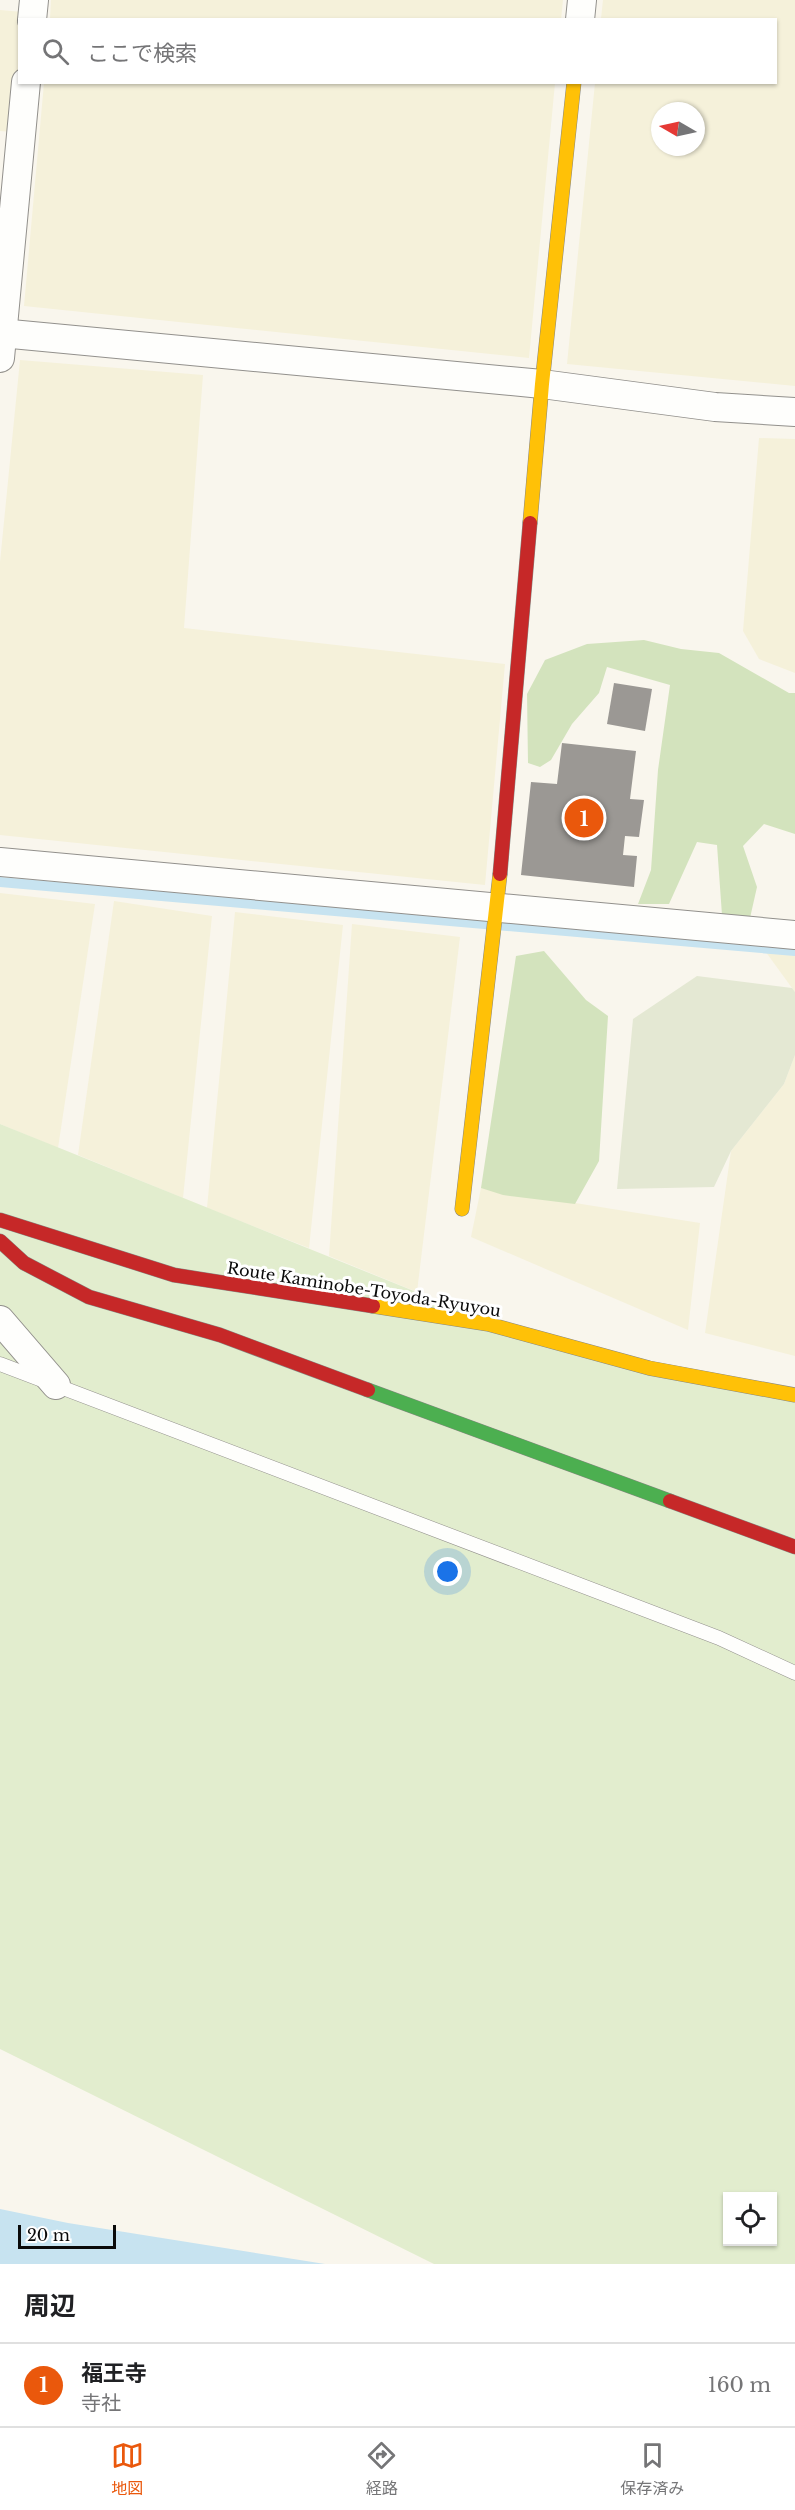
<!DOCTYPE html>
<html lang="ja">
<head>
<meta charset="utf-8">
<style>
  :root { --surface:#fff; --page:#f2f2f2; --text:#202124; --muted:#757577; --line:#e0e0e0; --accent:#ea580c }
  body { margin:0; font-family:"Libre Baskerville","Noto Sans JP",serif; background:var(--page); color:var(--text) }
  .controls { position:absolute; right:18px; bottom:18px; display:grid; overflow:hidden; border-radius:0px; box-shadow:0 2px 4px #0004 }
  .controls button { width:54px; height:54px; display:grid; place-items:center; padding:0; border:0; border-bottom:2px solid var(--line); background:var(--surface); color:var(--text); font:30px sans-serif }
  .compass { position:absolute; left:651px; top:102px; width:54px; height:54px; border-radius:50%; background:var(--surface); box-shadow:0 2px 4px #0004; rotate:279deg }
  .scale { position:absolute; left:18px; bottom:15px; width:98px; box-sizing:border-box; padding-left:6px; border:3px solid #0a0a0a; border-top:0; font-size:16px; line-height:21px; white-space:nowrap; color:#0a0a0a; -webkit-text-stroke:4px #fff; paint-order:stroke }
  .you { position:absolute; left:448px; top:1572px; width:21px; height:21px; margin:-15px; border:4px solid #fff; border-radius:50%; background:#1a73e8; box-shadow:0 0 0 9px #1a73e833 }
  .badge { display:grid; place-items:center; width:39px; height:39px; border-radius:50%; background:var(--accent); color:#fff; font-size:20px; font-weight:700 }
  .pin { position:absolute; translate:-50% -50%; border:3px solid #fff; box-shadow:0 2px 6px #0006 }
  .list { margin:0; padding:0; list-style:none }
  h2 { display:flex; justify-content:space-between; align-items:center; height:78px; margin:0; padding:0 24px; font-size:26px }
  h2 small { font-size:20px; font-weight:400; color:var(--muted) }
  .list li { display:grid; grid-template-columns:39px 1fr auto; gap:18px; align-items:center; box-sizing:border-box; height:84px; padding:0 24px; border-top:2px solid var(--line) }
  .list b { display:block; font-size:22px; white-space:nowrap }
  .list p { margin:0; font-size:20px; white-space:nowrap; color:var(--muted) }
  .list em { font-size:20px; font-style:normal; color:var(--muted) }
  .icon { flex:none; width:33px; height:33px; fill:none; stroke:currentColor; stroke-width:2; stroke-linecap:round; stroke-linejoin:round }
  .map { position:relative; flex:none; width:795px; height:2264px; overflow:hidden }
  .search { position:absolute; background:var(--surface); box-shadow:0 2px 4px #0004; left:18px; right:18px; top:18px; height:66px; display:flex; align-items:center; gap:15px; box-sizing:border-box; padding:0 21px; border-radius:0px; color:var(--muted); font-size:22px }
  .sheet { height:162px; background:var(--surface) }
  nav { display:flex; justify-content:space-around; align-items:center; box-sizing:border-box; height:84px; border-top:2px solid var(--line); background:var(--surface); font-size:16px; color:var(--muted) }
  nav a { display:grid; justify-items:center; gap:3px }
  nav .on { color:var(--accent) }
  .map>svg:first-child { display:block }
</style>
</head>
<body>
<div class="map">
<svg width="795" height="2264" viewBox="0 0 795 2264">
  <rect width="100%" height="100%" fill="#f9f6ed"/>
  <!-- farmland -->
  <g fill="#f5f1da" fill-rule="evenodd">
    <path d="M51 0H563L561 20 50 19Z"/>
    <path d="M603 0H795V386L567 364 595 83 776 82V20L601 19ZM660 111H696V147H660Z"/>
    <path d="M0 10 23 12 20 20 19 54 13 132 0 131Z"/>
    <path d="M44 83H555L529 358 24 306Z"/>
    <path d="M20 360 203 375 184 628 505 664 485 885 0 835V562Z"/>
    <path d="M759 438 795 439V673L759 659 743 631Z"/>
    <path d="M0 893 95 904 58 1148 0 1124Z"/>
    <path d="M114 901 212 916 183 1198 78 1155Z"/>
    <path d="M235 912 343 925 309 1248 207 1208Z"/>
    <path d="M352 924 460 937 417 1292 329 1256Z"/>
    <path d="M760 944 795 948V992L792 988Z"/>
    <path d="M795 1055V1356L705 1333 731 1151 784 1084Z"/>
    <path d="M481 1188 700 1223 688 1330 471 1237Z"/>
  </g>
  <!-- green -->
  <path fill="#e2edce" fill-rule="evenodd" d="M0 1124 518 1333 795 1401V2264H434L0 2049ZM728 2196H772V2242H728Z"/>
  <!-- forest -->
  <g fill="#d3e3bd">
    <path d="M644 640 681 649 719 653 789 693H795V834L764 824 743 846 757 887 750 918 722 915 717 845 697 842 669 904H638L651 870 658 770 670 685 607 667 599 693 572 724 551 760 540 767 528 763 527 694 545 660 587 644Z"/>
    <path d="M544 951 586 1000 608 1016 599 1161 575 1204 503 1195 481 1188 516 956Z"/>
  </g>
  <!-- cemetery -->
  <path fill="#e4e8d3" d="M697 976 792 988 795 992V1055L784 1084 731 1151 714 1187 617 1189 633 1019Z"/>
  <!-- water -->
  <path fill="#c7e3f0" d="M0 2209 68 2223 325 2264H0Z"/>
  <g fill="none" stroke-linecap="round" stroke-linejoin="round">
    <!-- stream -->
    <path stroke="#c7e3f0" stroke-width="10" d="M0 882 795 951"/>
  </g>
  <!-- building -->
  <g fill="#9b9894">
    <path d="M614 683 652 689 645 731 607 724Z"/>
    <path d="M562 743 636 751 630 799 644 800 639 837 625 836 623 855 637 856 634 887 521 875 531 782 557 784Z"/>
  </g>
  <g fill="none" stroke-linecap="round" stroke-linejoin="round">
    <!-- lane casing -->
    <g stroke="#92908c" stroke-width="15">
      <path id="lane" d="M0 1364 719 1638 795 1673"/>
    </g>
    <!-- street casing -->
    <g stroke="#92908c" stroke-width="30">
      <g id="street">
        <path d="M32 20 34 0"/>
        <path d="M580 20 582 0"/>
        <path d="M0 333 542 384 715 407 795 412"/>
        <path d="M0 358 26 82"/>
        <path d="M0 862 795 935"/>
        <path d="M0 1320 56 1385"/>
      </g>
    </g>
    <!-- fast casing -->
    <g stroke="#888783" stroke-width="15">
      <path id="fast" d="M368 1390 670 1501"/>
    </g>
    <!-- slow casing -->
    <g stroke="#888783" stroke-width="15">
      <g id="slow">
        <path d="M530 523 542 384 574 82"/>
        <path d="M462 1209 500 874"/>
        <path d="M373 1306 488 1324 649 1368 795 1395"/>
      </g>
    </g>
    <!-- jam casing -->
    <g stroke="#888783" stroke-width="15">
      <g id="jam">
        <path d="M500 874 530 523"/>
        <path d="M0 1220 174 1275 373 1306"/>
        <path d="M0 1241 24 1263 89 1297 220 1335 368 1390"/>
        <path d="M670 1501 795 1547"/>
      </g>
    </g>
    <!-- lane -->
    <use href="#lane" stroke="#fefefc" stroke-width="14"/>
    <!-- street -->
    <use href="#street" stroke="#fefefc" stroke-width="28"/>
    <!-- fast -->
    <use href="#fast" stroke="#4caf50" stroke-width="14"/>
    <!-- slow -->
    <use href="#slow" stroke="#ffc107" stroke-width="14"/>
    <!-- jam -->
    <use href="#jam" stroke="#c62828" stroke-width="14"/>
  </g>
  <g text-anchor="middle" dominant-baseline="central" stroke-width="6" stroke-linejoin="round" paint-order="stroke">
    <!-- street labels -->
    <g font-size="16" fill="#0a0a0a" stroke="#fff">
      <text transform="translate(364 1289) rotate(9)">Route Kaminobe-Toyoda-Ryuyou</text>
    </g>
  </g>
</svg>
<div class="controls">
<button><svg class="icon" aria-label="locate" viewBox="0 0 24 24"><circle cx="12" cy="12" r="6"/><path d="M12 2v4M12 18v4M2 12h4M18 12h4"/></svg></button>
</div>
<svg class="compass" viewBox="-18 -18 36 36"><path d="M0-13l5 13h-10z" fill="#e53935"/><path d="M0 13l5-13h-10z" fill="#757577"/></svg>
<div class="scale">20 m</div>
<div class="you"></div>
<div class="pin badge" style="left:584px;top:818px">1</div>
<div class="search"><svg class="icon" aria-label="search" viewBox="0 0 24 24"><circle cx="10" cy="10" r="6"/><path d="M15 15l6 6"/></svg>ここで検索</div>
</div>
<section class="sheet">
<h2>周辺<small></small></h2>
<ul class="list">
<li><span class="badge">1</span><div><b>福王寺</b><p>寺社</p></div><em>160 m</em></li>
</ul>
</section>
<nav>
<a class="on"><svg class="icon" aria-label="map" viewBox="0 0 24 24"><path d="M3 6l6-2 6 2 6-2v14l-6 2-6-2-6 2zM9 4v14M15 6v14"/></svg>地図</a>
<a><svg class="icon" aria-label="directions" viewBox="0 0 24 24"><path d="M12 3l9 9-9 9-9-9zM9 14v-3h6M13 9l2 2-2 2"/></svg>経路</a>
<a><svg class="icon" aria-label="saved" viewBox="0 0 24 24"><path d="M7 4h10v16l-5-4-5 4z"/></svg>保存済み</a>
</nav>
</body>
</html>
